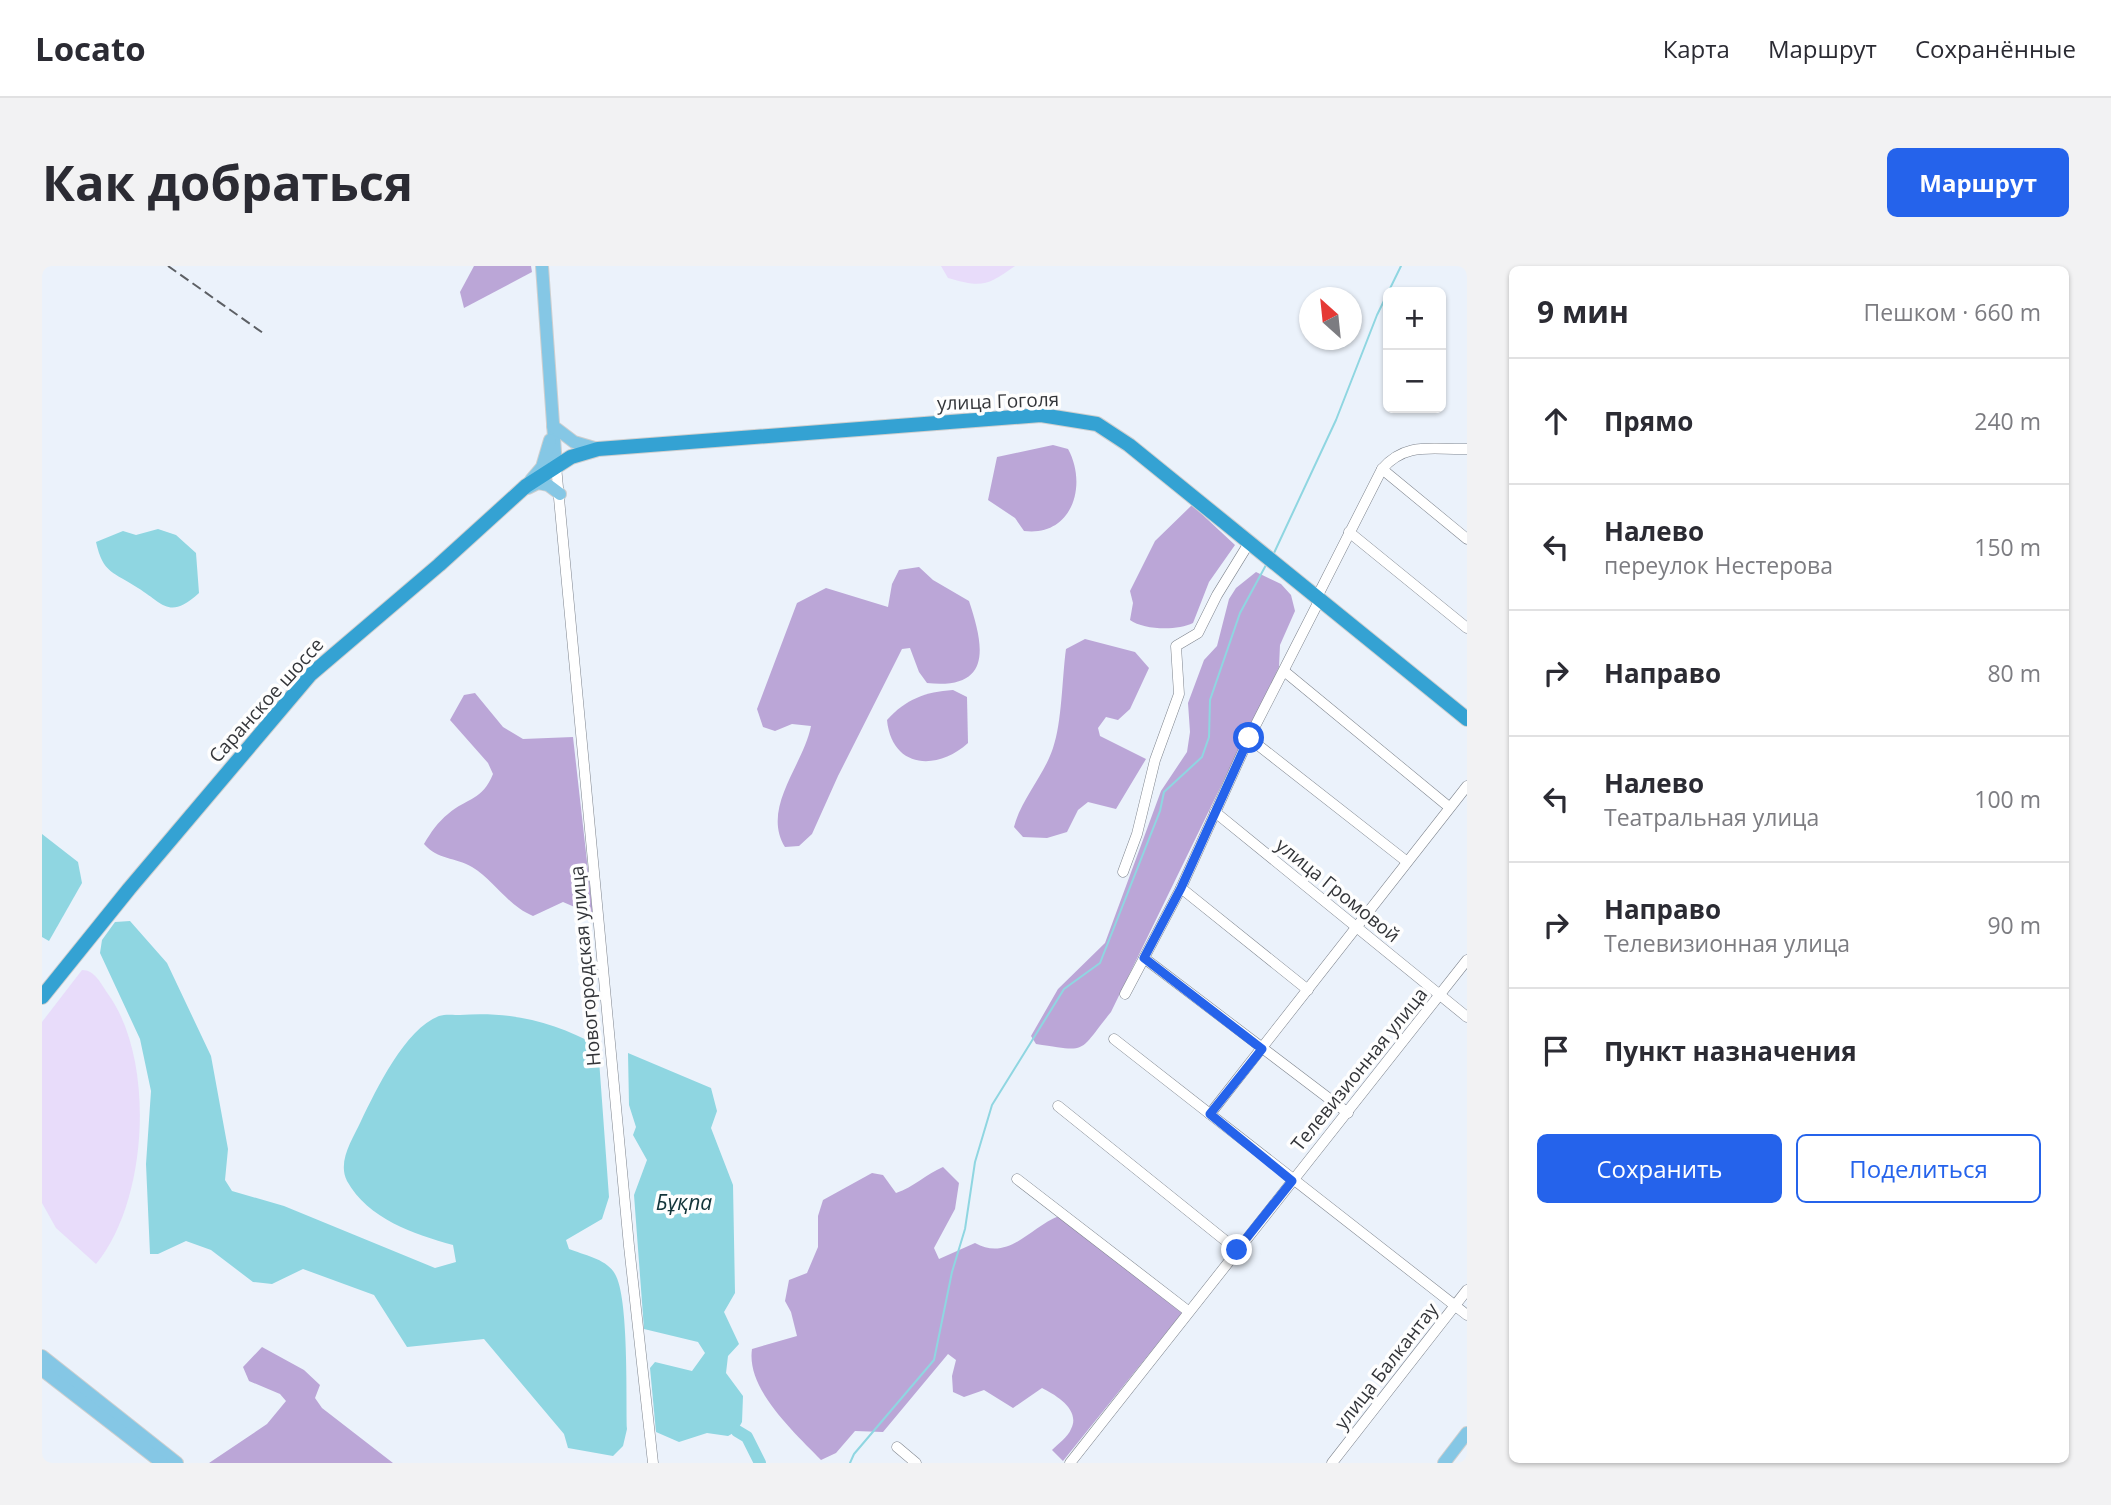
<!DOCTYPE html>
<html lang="ru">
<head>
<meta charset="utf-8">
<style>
  :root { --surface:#fff; --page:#f2f2f3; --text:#2b2b33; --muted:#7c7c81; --line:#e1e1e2; --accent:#2563eb }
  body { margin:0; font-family:"Open Sans",sans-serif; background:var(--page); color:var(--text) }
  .controls { position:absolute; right:21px; top:21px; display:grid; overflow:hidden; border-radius:10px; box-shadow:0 2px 5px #0004 }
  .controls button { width:63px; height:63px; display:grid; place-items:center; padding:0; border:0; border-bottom:2px solid var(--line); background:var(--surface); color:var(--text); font:35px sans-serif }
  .compass { position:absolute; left:1257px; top:21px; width:63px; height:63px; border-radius:50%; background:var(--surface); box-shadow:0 2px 5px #0004; rotate:333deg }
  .stop { position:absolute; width:21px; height:21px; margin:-16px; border:5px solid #2563eb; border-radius:50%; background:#fff }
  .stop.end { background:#2563eb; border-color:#fff; box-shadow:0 2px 7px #0008 }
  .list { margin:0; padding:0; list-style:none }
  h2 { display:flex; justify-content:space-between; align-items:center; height:91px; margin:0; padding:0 28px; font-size:30px }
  h2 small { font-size:23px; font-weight:400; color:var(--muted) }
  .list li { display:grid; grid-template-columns:46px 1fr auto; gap:21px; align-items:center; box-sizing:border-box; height:126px; padding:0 28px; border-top:2px solid var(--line) }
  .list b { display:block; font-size:26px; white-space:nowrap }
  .list p { margin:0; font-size:23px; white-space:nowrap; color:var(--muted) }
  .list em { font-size:23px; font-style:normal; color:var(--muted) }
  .actions { display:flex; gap:14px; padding:21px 28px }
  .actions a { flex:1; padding:16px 0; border:2px solid var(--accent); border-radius:10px; text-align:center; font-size:24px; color:var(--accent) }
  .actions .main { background:var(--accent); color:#fff }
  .icon { flex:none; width:38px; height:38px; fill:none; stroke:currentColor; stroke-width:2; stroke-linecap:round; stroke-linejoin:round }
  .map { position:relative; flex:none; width:1425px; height:1197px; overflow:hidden; border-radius:10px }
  header { display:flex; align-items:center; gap:42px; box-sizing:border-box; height:98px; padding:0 35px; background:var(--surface); border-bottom:2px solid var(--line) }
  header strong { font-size:33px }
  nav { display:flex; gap:38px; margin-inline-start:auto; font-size:24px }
  .intro { display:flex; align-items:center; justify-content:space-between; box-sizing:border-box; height:168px; padding:0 42px }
  h1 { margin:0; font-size:49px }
  .button { padding:18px 32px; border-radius:10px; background:var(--accent); color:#fff; font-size:24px; font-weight:700 }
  main { display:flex; gap:42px; padding:0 42px }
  aside { flex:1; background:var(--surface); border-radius:10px; box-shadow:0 2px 5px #0004 }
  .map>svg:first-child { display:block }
</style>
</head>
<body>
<header>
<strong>Locato</strong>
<nav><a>Карта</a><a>Маршрут</a><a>Сохранённые</a></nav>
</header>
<div class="intro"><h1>Как добраться</h1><a class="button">Маршрут</a></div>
<main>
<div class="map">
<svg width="1425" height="1197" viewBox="0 0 1425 1197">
  <rect width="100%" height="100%" fill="#ebf2fb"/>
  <!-- green -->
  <g fill="#e8dcfa">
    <path d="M899 0H973C945 20 940 22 906 12Z"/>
    <path d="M40 704C53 704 59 718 66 728 114 794 106 936 54 998L14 962 0 937V756Z"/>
  </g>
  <!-- forest -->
  <g fill="#bba6d7">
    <path d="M432 0H489L490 6 422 42 418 26Z"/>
    <path d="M1011 179 1026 183C1046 219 1030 271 982 265L973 252 946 234 955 191Z"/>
    <path d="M1150 239 1193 279 1167 316 1151 357C1135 365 1102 364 1088 354L1091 337 1088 325 1113 275Z"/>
    <path d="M877 301 891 314 927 335C942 380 951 424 885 417L877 406 868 382 860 383 796 510 770 568 757 580 743 581C719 542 761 500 769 460L750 458 733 465 721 461 715 443 755 337 784 322 846 341 850 318 857 304Z"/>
    <path d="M1214 306 1239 318 1249 329 1253 345 1238 379 1237 401 1069 746C1035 788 1047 786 994 778L989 770 1016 723 1063 677 1119 525 1145 486 1148 466 1146 437 1162 394 1175 380 1187 333 1194 322Z"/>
    <path d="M1043 373 1093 386 1107 402 1088 443 1076 454 1064 451 1056 462 1058 470 1104 493 1074 543 1046 536 1036 544 1025 566 1005 572 981 571 972 561C979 533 1002 510 1011 482 1020 457 1020 412 1024 383Z"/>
    <path d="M911 424 925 431 926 477C895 505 850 503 845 454 864 433 883 426 911 424Z"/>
    <path d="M433 427 461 461 481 473 531 471 551 649 521 636 491 650C466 640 453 615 430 601 413 591 396 594 382 578 389 566 396 556 406 548 426 531 440 535 451 508L446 497 408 454 422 429Z"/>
    <path d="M901 901 917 917 913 943 892 982 897 993 933 977C967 996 988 961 1017 950L1140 1047 1021 1195 1010 1184C1016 1178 1026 1171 1029 1163 1039 1144 1014 1129 1000 1122L971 1142 942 1124 922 1131 911 1126 910 1110 914 1094 906 1088 841 1166 813 1165 794 1187 779 1194C752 1166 704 1123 710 1083L755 1070 749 1046 743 1035 747 1014 765 1007 776 981V950L781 934 830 907 841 909 854 927C872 921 884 908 901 901Z"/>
    <path d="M220 1081 262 1104 278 1119 273 1132 280 1142 351 1197H167L225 1158 244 1135 238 1128 207 1115 201 1101Z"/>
  </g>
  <!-- water -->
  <g fill="#8fd6e1">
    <path d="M116 263 134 269 154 287 157 327C127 354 122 338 96 322 72 306 61 308 54 276L81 265 94 269Z"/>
    <path d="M0 568 36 596 40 617 7 675 0 671Z"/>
    <path d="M88 655 125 697 169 790 186 883 183 914 190 925 242 940 393 1002 414 996 411 979C372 968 326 953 305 915 295 895 311 873 319 855 334 824 363 763 397 750 403 748 412 749 418 749 468 745 513 756 556 780L567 931 560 953 524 974 527 983C542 989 565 993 573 1008 587 1031 584 1132 585 1163L581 1180 571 1190 526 1182 522 1168 442 1073 365 1081 332 1029 261 1003 230 1018 211 1016 169 984 144 975 116 988H108L104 898 109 825 98 773 58 687 60 674 73 656Z"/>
    <path d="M586 787 669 822 675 845 669 862 691 919 693 1027 682 1046 697 1078 686 1090 684 1107 701 1130 700 1156 695 1165 686 1170 665 1167 637 1176 614 1166 608 1102 613 1096 650 1105 663 1087 656 1076 602 1063 592 929 605 894 591 869 594 861 587 839Z"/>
  </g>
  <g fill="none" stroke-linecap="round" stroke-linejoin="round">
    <!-- stream -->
    <g stroke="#8fd6e1" stroke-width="2">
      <path d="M1232 287 1294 154 1335 49 1359 0"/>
      <path d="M808 1197 812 1188 892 1094 910 1006 923 963 933 896 950 839 1022 723 1058 697 1118 545 1122 526 1160 491 1167 471 1168 434 1198 347 1224 299"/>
    </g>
    <!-- river -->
    <path stroke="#8fd6e1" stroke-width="12" d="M695 1165 705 1171 718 1197"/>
    <!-- minor casing -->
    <g stroke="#7e848d" stroke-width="11">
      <g id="minor">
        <path d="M514 200 587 980 611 1197"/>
        <path d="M1340 203 1425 273"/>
        <path d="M1307 266 1425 362"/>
        <path d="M1275 331 1340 203C1364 175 1391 184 1425 183"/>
        <path d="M1242 405 1407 541"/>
        <path d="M1207 472 1364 595"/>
        <path d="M1173 546 1425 751"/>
        <path d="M1081 606 1095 568 1113 494 1137 428 1134 380 1156 367 1175 329 1207 277"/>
        <path d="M1139 622 1266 724"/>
        <path d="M1102 692 1306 847"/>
        <path d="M1083 728 1139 622 1207 472 1278 333"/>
        <path d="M1072 773 1425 1049"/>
        <path d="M1016 840 1195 984"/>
        <path d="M1168 848 1425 520"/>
        <path d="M975 913 1146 1045"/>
        <path d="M855 1181 874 1197"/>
        <path d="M1028 1197 1425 694"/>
        <path d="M1290 1197 1425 1024"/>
      </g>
    </g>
    <!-- major casing -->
    <g stroke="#cecfcf" stroke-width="14">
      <g id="major">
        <path d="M500 0 514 200"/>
        <path d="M511 160 532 176 556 183"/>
        <path d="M489 214 500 201 508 174"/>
        <path d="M486 222 496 217 506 219 518 228"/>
        <path d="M0 1090 135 1197"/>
        <path d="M0 1104 120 1197"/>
        <path d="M1402 1197 1425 1167"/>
      </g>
    </g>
    <!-- highway casing -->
    <g stroke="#cecfcf" stroke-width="16">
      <path id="highway" d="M0 731 87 623 268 409 397 299 484 220 529 191 556 183 999 149 1055 158 1087 179 1425 453"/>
    </g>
    <!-- minor -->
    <use href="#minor" stroke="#fff" stroke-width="10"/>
    <!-- major -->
    <use href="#major" stroke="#85c7e5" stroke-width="12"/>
    <!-- highway -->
    <use href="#highway" stroke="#34a2d3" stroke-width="14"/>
    <!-- rail -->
    <path stroke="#5d6065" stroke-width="2" stroke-dasharray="10 5" stroke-linecap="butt" d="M126 0 221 67"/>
  </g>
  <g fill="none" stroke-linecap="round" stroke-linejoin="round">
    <!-- route -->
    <path stroke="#2563eb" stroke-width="9" d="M1195 984 1250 915 1168 848 1220 783 1102 692 1139 622 1207 472"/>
  </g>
  <g text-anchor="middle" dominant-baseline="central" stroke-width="7" stroke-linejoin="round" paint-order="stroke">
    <!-- street labels -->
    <g font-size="19" fill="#333539" stroke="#fefefe">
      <text transform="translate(956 135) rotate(-2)">улица Гоголя</text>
      <text transform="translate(224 434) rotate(-48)">Саранское шоссе</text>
      <text transform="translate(1296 624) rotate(39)">улица Громовой</text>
      <text transform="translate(543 700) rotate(-95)">Новогородская улица</text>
      <text transform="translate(1317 803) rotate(-51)">Телевизионная улица</text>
      <text transform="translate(1344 1100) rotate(-52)">улица Балкантау</text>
    </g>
    <!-- water labels -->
    <g font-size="21" font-style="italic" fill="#12353a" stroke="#fefefe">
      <text x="642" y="936">Бұқпа</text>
    </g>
  </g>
</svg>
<div class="controls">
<button>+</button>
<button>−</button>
</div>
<svg class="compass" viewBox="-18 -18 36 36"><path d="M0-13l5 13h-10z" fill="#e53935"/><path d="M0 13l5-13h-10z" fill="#7c7c81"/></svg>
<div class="stop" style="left:1207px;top:472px"></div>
<div class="stop end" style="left:1195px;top:984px"></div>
</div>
<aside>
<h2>9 мин<small>Пешком · 660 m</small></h2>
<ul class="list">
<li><svg class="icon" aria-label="ahead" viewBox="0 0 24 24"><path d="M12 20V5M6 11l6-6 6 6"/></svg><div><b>Прямо</b></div><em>240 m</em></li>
<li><svg class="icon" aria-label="left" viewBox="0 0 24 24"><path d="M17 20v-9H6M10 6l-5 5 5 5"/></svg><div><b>Налево</b><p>переулок Нестерова</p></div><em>150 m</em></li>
<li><svg class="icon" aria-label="right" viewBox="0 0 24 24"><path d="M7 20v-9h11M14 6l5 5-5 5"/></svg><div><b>Направо</b></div><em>80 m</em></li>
<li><svg class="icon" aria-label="left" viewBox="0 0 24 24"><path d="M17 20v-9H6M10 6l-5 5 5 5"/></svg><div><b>Налево</b><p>Театральная улица</p></div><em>100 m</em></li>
<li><svg class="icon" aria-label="right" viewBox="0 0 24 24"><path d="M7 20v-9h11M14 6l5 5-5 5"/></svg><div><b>Направо</b><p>Телевизионная улица</p></div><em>90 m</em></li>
<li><svg class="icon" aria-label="arrive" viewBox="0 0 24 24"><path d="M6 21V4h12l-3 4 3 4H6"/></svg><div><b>Пункт назначения</b></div></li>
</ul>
<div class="actions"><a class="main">Сохранить</a><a>Поделиться</a></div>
</aside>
</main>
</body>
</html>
